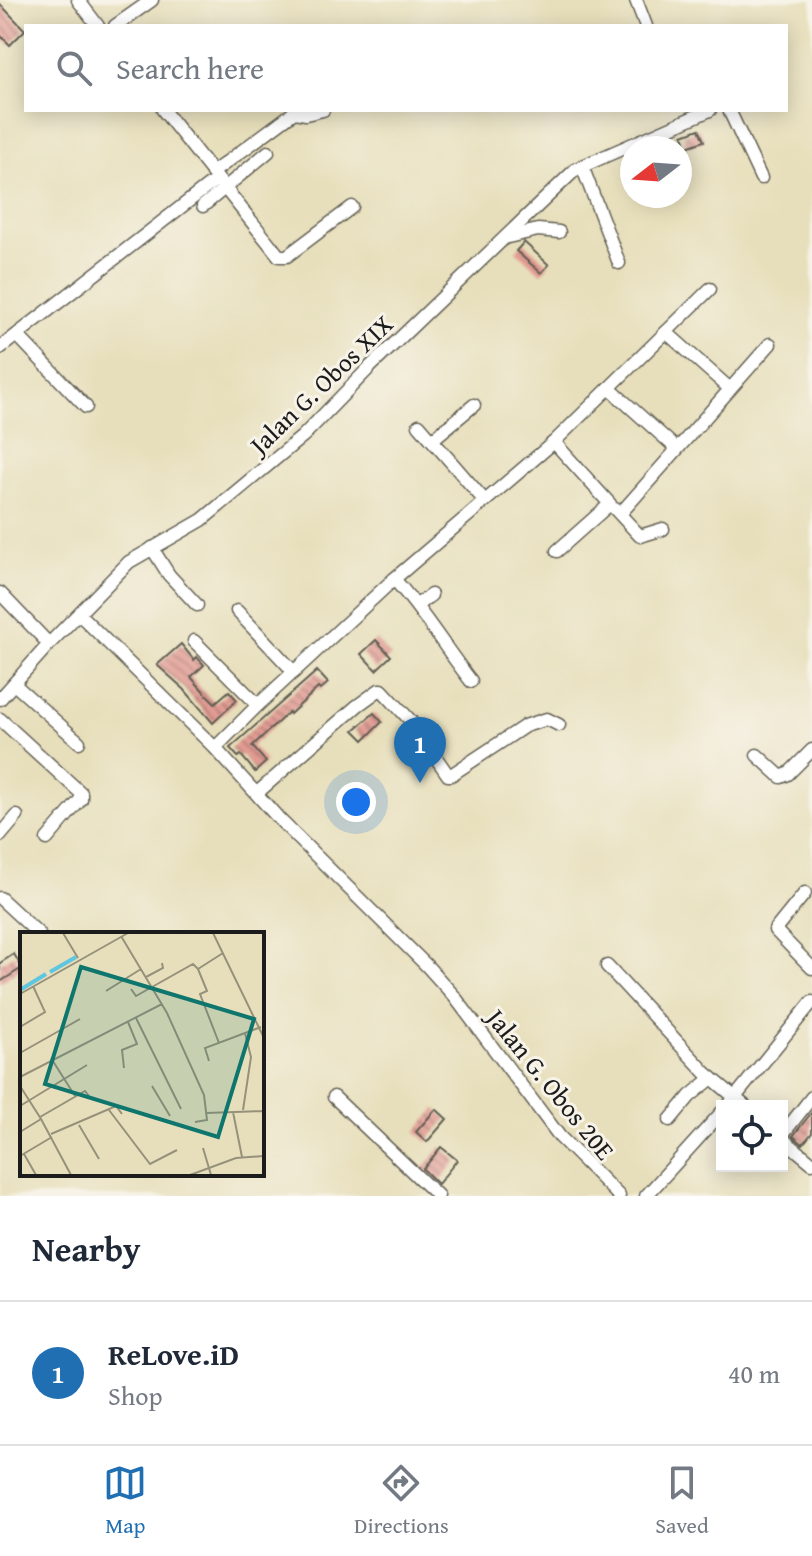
<!DOCTYPE html>
<html lang="en">
<head>
<meta charset="utf-8">
<style>
  :root { --surface:#fff; --page:#f2f2f3; --text:#1f2937; --muted:#747a83; --line:#e0e1e3; --accent:#1f6fb2 }
  body { margin:0; font-family:"Gentium Book Plus",serif; background:var(--page); color:var(--text) }
  .controls { position:absolute; right:24px; bottom:24px; display:grid; overflow:hidden; border-radius:0px; box-shadow:0 4px 20px #0003 }
  .controls button { width:72px; height:72px; display:grid; place-items:center; padding:0; border:0; border-bottom:2px solid var(--line); background:var(--surface); color:var(--text); font:40px sans-serif }
  .compass { position:absolute; left:620px; top:136px; width:72px; height:72px; border-radius:50%; background:var(--surface); box-shadow:0 4px 20px #0003; rotate:253deg }
  .you { position:absolute; left:356px; top:802px; width:28px; height:28px; margin:-20px; border:6px solid #fff; border-radius:50%; background:#1a73e8; box-shadow:0 0 0 12px #1a73e833 }
  .badge { display:grid; place-items:center; width:52px; height:52px; border-radius:50%; background:var(--accent); color:#fff; font-size:26px; font-weight:700 }
  .pin { position:absolute; translate:-50% -66px; filter:drop-shadow(0 2px 4px #0008) }
  .pin::after { content:''; position:absolute; top:42px; width:28px; height:24px; background:inherit; clip-path:polygon(0 0,100% 0,50% 100%) }
  .list { margin:0; padding:0; list-style:none }
  h2 { display:flex; justify-content:space-between; align-items:center; height:104px; margin:0; padding:0 32px; font-size:34px }
  h2 small { font-size:26px; font-weight:400; color:var(--muted) }
  .list li { display:grid; grid-template-columns:52px 1fr auto; gap:24px; align-items:center; box-sizing:border-box; height:144px; padding:0 32px; border-top:2px solid var(--line) }
  .list b { display:block; font-size:30px; white-space:nowrap }
  .list p { margin:0; font-size:26px; white-space:nowrap; color:var(--muted) }
  .list em { font-size:26px; font-style:normal; color:var(--muted) }
  .icon { flex:none; width:44px; height:44px; fill:none; stroke:currentColor; stroke-width:2; stroke-linecap:round; stroke-linejoin:round }
  .map { position:relative; flex:none; width:812px; height:1196px; overflow:hidden }
  .search { position:absolute; background:var(--surface); box-shadow:0 4px 20px #0003; left:24px; right:24px; top:24px; height:88px; display:flex; align-items:center; gap:20px; box-sizing:border-box; padding:0 28px; border-radius:0px; color:var(--muted); font-size:30px }
  .sheet { height:248px; background:var(--surface) }
  nav { display:flex; justify-content:space-around; align-items:center; box-sizing:border-box; height:112px; border-top:2px solid var(--line); background:var(--surface); font-size:22px; color:var(--muted) }
  nav a { display:grid; justify-items:center; gap:4px }
  nav .on { color:var(--accent) }
  .map>svg:first-child { display:block }
</style>
</head>
<body>
<div class="map">
<svg width="812" height="1196" viewBox="0 0 812 1196">
  <defs>
    <pattern id="building-back-hatch" width="6" height="6" patternUnits="userSpaceOnUse" patternTransform="scale(2)"><rect width="6" height="6" fill="#e19b93"/><path d="M-1 5l2 2M0 0l6 6M5-1l2 2" fill="none" stroke="#b67e77"/></pattern>
  </defs>
  <rect width="100%" height="100%" fill="#f7f3e8"/>
  <filter id="ink" filterUnits="userSpaceOnUse"><feTurbulence type="fractalNoise" baseFrequency=".0125" numOctaves="2"/><feDisplacementMap in="SourceGraphic" scale="16" xChannelSelector="R" yChannelSelector="G"/><feConvolveMatrix kernelMatrix="1 2 1 2 8 2 1 2 1" color-interpolation-filters="sRGB"/></filter>
  <filter id="wash" filterUnits="userSpaceOnUse"><feTurbulence type="fractalNoise" baseFrequency=".006" numOctaves="4" result="noise"/><feDisplacementMap in="SourceGraphic" scale="32" xChannelSelector="R" yChannelSelector="G"/><feGaussianBlur stdDeviation="1.8" result="paint"/><feColorMatrix in="noise" values="0 0 0 0 0 0 0 0 0 0 0 0 0 0 0 0 0 1.4 0 .05"/><feComposite in="paint" operator="in"/></filter>
  <g filter="url(#wash)">
    <rect width="100%" height="100%" fill="#e7dfbb"/>
    <g id="blocks">
      <!-- building -->
      <g fill="url(#building-back-hatch)">
        <path d="M0 4 25 30 10 45 0 35Z"/>
        <path d="M699 129 704 141 687 147 683 135Z"/>
        <path d="M524 242 549 265 541 273 516 251Z"/>
        <path d="M376 640 391 656 376 670 361 654Z"/>
        <path d="M181 644 194 660 197 657 204 665 191 677 206 694 215 703 229 691 237 700 213 723 184 689 157 665Z"/>
        <path d="M317 671 328 683 320 690 318 688 290 714 289 712 252 746 266 762 255 772 241 755 238 757 230 748Z"/>
        <path d="M374 713 382 722 364 740 354 730Z"/>
        <path d="M14 954 22 968 0 982V963Z"/>
        <path d="M436 1109 447 1119 427 1142 416 1132Z"/>
        <path d="M812 1112V1133L803 1144 793 1136Z"/>
        <path d="M441 1147 457 1160 438 1184 423 1169Z"/>
      </g>
    </g>
  </g>
  <g filter="url(#ink)">
    <use href="#blocks" fill-opacity="0" stroke="#636054" stroke-width="2"/>
    <g fill="none" stroke-linecap="round" stroke-linejoin="round">
      <!-- minor casing -->
      <g stroke="#636054" stroke-width="15">
        <g id="minor">
          <path d="M78 0 98 26"/>
          <path d="M636 0 646 26"/>
          <path d="M115 26 152 0"/>
          <path d="M163 110 279 256H287L352 207"/>
          <path d="M729 110 761 178"/>
          <path d="M295 112 306 114 323 110"/>
          <path d="M582 166 619 263"/>
          <path d="M212 173 297 110"/>
          <path d="M203 206 268 152"/>
          <path d="M508 237 538 230 559 232"/>
          <path d="M666 332 729 388"/>
          <path d="M17 335 86 407"/>
          <path d="M0 348 217 179"/>
          <path d="M609 388 676 448"/>
          <path d="M419 425 484 500"/>
          <path d="M432 440 474 405"/>
          <path d="M554 442 610 504 557 551"/>
          <path d="M615 509 640 536 663 529"/>
          <path d="M620 514 770 344"/>
          <path d="M152 548 169 575 197 605"/>
          <path d="M394 579C423 611 445 648 471 681"/>
          <path d="M0 593 49 644"/>
          <path d="M417 605 431 595"/>
          <path d="M237 611 294 672"/>
          <path d="M80 615 215 748 280 820 427 966 454 996 560 1137 619 1196"/>
          <path d="M194 641 258 705"/>
          <path d="M14 684 79 742"/>
          <path d="M0 699 49 644 129 562 202 520 303 436 369 368 576 169 710 110"/>
          <path d="M0 719 81 793V799L47 839"/>
          <path d="M215 748 258 705 394 579 554 442 710 289"/>
          <path d="M757 755 781 777 788 774 812 750"/>
          <path d="M257 793 357 706 379 690H382L410 720 448 775H451L525 726 547 719 559 725"/>
          <path d="M0 836 17 816"/>
          <path d="M805 893 775 930 812 968"/>
          <path d="M0 898 39 934"/>
          <path d="M607 966 706 1073 745 1106"/>
          <path d="M334 1097 438 1196"/>
          <path d="M728 1106 812 1002"/>
          <path d="M670 1120 690 1096 712 1078"/>
          <path d="M782 1135 812 1097"/>
          <path d="M782 1138 812 1163"/>
          <path d="M646 1196 722 1112"/>
        </g>
      </g>
      <!-- minor -->
      <use href="#minor" stroke="#fff" stroke-width="12"/>
    </g>
  </g>
  <g text-anchor="middle" dominant-baseline="central" stroke-width="6" stroke-linejoin="round" paint-order="stroke">
    <!-- street labels -->
    <g font-size="26" fill="#1c1c1c" stroke="#f7f3e8">
      <text transform="translate(321 384) rotate(-44)">Jalan G. Obos XIX</text>
      <text transform="translate(551 1084) rotate(51)">Jalan G. Obos 20E</text>
    </g>
  </g>
  <!-- overview -->
  <g transform="translate(20 932)">
    <rect width="244" height="244" fill="#e7dfbb"/>
    <path fill="none" stroke="#60c5de" stroke-width="4" d="M30 40 56 25M0 58 26 42"/>
    <path fill="none" stroke="#96917b" stroke-width="2" d="M43 1 58 26M193 1 244 106M101 4 147 81 184 163 187 188 175 190M178 37 187 59 180 62 199 111M178 37 203 21M126 45 143 36 142 31M132 55 173 32 178 37M111 57 116 64 132 55M86 59 121 37M0 62 108 1M116 86 161 177M0 95 25 80 13 54M0 121 60 87M31 126 55 164M189 129 185 116 241 95M104 136 102 118 117 112 108 90M0 145 142 72M244 148V217M0 154 21 187 0 200M132 154 150 184M0 174 67 133M89 178 130 232 157 218M223 178 231 125 225 101M213 180 222 225M186 181 244 179M20 185 65 159 69 164M21 187 51 243M59 193 79 227M31 202 96 174 102 182M183 216 191 243M4 222 16 243M0 224 32 205M170 243 216 226 244 224"/>
    <path fill="#0f766e" fill-opacity="0.15" stroke="#0f766e" stroke-width="4" d="M61 35 234 87 198 205 25 152Z"/>
    <rect width="244" height="244" fill="none" stroke="#1c1c1c" stroke-width="4"/>
  </g>
</svg>
<div class="controls">
<button><svg class="icon" aria-label="locate" viewBox="0 0 24 24"><circle cx="12" cy="12" r="6"/><path d="M12 2v4M12 18v4M2 12h4M18 12h4"/></svg></button>
</div>
<svg class="compass" viewBox="-18 -18 36 36"><path d="M0-13l5 13h-10z" fill="#e53935"/><path d="M0 13l5-13h-10z" fill="#747a83"/></svg>
<div class="you"></div>
<div class="pin badge" style="left:420px;top:783px">1</div>
<div class="search"><svg class="icon" aria-label="search" viewBox="0 0 24 24"><circle cx="10" cy="10" r="6"/><path d="M15 15l6 6"/></svg>Search here</div>
</div>
<section class="sheet">
<h2>Nearby<small></small></h2>
<ul class="list">
<li><span class="badge">1</span><div><b>ReLove.iD</b><p>Shop</p></div><em>40 m</em></li>
</ul>
</section>
<nav>
<a class="on"><svg class="icon" aria-label="map" viewBox="0 0 24 24"><path d="M3 6l6-2 6 2 6-2v14l-6 2-6-2-6 2zM9 4v14M15 6v14"/></svg>Map</a>
<a><svg class="icon" aria-label="directions" viewBox="0 0 24 24"><path d="M12 3l9 9-9 9-9-9zM9 14v-3h6M13 9l2 2-2 2"/></svg>Directions</a>
<a><svg class="icon" aria-label="saved" viewBox="0 0 24 24"><path d="M7 4h10v16l-5-4-5 4z"/></svg>Saved</a>
</nav>
</body>
</html>
